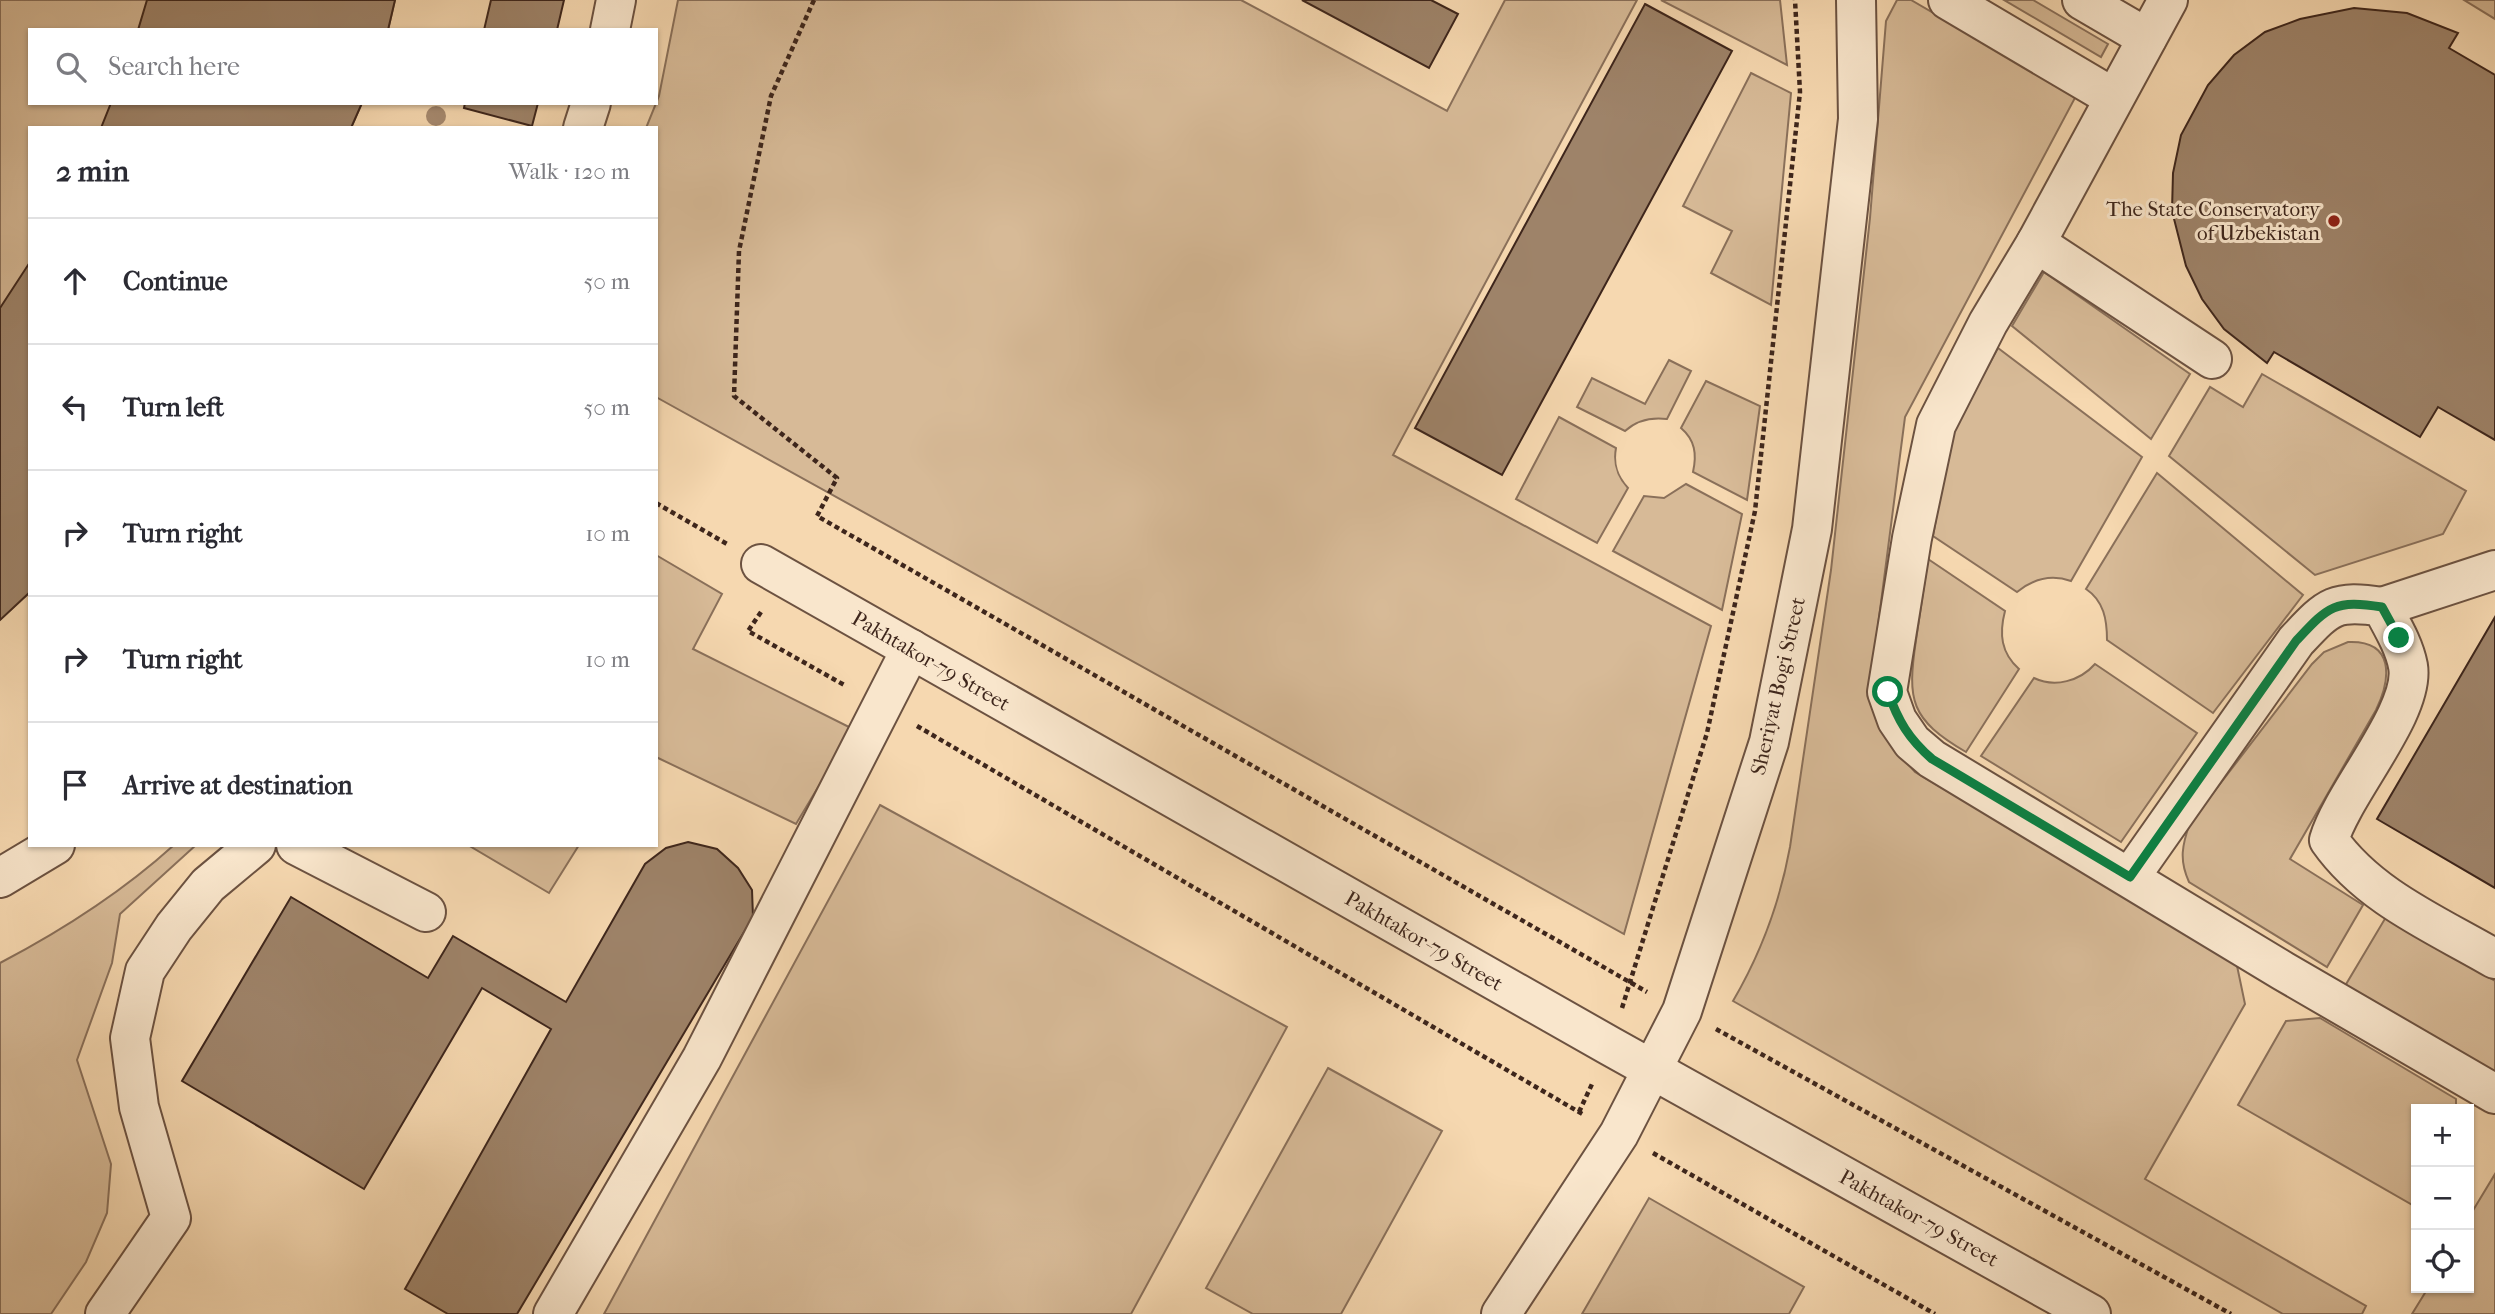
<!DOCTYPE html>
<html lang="en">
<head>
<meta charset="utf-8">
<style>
  :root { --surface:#fff; --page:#f7f7f7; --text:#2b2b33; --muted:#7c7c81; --line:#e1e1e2 }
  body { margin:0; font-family:"IM FELL French Canon",serif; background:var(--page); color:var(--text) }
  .controls { position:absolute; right:21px; bottom:21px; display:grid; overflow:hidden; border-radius:0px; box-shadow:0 2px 5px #0004 }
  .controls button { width:63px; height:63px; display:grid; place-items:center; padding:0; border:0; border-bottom:2px solid var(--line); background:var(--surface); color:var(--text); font:35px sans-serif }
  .stop { position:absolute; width:21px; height:21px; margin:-16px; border:5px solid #0b8043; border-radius:50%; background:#fff }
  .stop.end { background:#0b8043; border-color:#fff; box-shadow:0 2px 7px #0008 }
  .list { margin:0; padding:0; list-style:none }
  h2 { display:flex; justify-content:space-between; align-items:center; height:91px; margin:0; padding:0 28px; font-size:30px }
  h2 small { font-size:23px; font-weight:400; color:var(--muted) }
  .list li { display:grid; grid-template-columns:46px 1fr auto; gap:21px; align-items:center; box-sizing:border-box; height:126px; padding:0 28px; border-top:2px solid var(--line) }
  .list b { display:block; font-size:26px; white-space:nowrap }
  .list em { font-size:23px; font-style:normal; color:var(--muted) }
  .icon { flex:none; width:38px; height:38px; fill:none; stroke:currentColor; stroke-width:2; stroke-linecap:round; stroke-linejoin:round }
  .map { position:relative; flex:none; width:2495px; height:1314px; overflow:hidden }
  .search { position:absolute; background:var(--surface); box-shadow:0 2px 5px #0004; left:28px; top:28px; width:630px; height:77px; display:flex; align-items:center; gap:18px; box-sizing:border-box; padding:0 24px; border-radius:0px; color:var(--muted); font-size:26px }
  .panel { position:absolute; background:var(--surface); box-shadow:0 2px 5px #0004; left:28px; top:126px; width:630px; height:721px; border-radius:0px }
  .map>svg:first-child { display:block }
</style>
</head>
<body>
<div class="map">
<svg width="2495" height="1314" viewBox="0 0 2495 1314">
  <rect width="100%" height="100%" fill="#f6d8b0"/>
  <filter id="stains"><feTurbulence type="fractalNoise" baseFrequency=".00286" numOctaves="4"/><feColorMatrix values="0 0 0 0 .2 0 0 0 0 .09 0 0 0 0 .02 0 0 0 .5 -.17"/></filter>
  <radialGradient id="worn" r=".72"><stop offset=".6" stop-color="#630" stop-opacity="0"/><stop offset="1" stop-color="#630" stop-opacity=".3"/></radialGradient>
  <!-- green -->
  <g fill="#d7ba97" stroke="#8a705a" stroke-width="2">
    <path d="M0 0H395L388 30H30V103H362L351 128H30V592L0 620Z"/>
    <path d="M678 0H1241L1447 111 1505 0H1637L1393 455 1711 626 1624 934 656 397V128H646L659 96Z"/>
    <path d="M1661 0H1780L1787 65Z"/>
    <path d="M1897 0H1911L2076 96 1905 417 1869 695 1902 757 1915 772 2236 961 2245 1004 2145 1179 2366 1306 2362 1314H2283L1733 1001C1761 953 1780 902 1790 847L1831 570 1870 218 1886 21Z"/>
    <path d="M2004 0H2033L2108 44 2101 57Z"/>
    <path d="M2464 0H2495V19Z"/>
    <path d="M1751 73 1791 93 1771 305 1711 273 1732 231 1683 206Z"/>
    <path d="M2044 272 2190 374 2151 439 2012 326Z"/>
    <path d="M1998 348 2142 457 2071 581C2051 574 2033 579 2017 592L1933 536 1951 435Z"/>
    <path d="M1669 360 1691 371 1667 419C1651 417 1637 420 1625 431L1577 407 1592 378 1645 404Z"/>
    <path d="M2262 374 2466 491 2443 534 2315 575 2169 456 2210 387 2243 407Z"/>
    <path d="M1706 381 1760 406 1747 500 1693 472C1697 454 1695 440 1681 428Z"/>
    <path d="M1559 417 1616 448C1613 464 1617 476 1628 488L1597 543 1516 499Z"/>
    <path d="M2157 473 2303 595 2213 713 2107 640C2107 620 2104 601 2086 589Z"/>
    <path d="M1686 484 1742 514 1722 610 1613 551 1644 496 1664 498Z"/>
    <path d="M656 555 722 594 693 649 853 729 796 824 656 757Z"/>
    <path d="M1928 559 2005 611C1999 634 2001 653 2019 669L1966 752C1910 719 1907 701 1916 640 1920 613 1924 586 1928 559Z"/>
    <path d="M2348 642C2395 640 2391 679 2376 710L2290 859 2363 905 2327 967 2189 882C2179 860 2182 845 2190 823L2312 664 2324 652Z"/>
    <path d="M2095 664 2197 733 2121 842 1981 756 2034 678C2055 688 2080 681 2095 664Z"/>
    <path d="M880 805 1287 1027 1131 1314H604Z"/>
    <path d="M174 845H196L120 914 112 963 77 1060 111 1164 107 1213 86 1262 51 1314H0V963C63 930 121 893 174 845Z"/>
    <path d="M468 845H579L549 893Z"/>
    <path d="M2386 917 2495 981V1074L2345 986Z"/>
    <path d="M2320 1018 2456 1099V1109H2416V1207L2238 1105 2286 1021Z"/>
    <path d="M1328 1068 1442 1131 1341 1314H1253L1206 1288Z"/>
    <path d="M2495 1174V1314H2412L2428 1288H2469V1217Z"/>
    <path d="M1649 1198 1804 1287 1789 1314H1582Z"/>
  </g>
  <!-- building -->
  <g fill="#9e8369" stroke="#3e261c" stroke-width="2">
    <path d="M147 0H395L388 30H138Z"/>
    <path d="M491 0H564L557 30H484Z"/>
    <path d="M1302 0H1431L1458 14 1429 68Z"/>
    <path d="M1645 4 1732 51 1502 475 1415 428Z"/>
    <path d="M2354 8 2407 13 2458 33 2449 48 2495 75V440L2438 407 2420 437 2274 352 2267 363 2224 329 2202 299 2186 266 2172 211 2173 173 2181 135 2208 85 2234 55 2265 32 2300 19Z"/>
    <path d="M111 103H362L351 128H101Z"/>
    <path d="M465 103H538L532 126 464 108Z"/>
    <path d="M30 262V592L0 620V308Z"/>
    <path d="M2495 617V888L2377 819Z"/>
    <path d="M688 842 717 849 738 868 752 890 753 917 517 1314H448L405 1289 551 1029 482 988 364 1189 182 1081 291 897 428 978 453 936 566 1002 645 864 666 848Z"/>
  </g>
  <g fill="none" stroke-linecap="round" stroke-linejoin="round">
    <!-- minor casing -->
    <g stroke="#6c5241" stroke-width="42">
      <g id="minor">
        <path d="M1948 0 2114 98"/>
        <path d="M2082 0 2147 38"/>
        <path d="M2168 0 2036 243 1988 323 1936 425 1912 538 1887 692 1897 720 1912 742 1932 759 2283 971 2495 1094"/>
        <path d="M610 30 616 0"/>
        <path d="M583 128 591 103"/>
        <path d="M2036 243 2212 359"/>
        <path d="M761 564 1610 1046 2091 1314"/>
        <path d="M2382 607 2495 570"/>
        <path d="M296 845 426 912"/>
        <path d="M2130 877 2296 641C2328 607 2334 599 2382 607 2392 626 2404 645 2408 666 2416 711 2343 792 2329 840 2369 897 2437 925 2495 959"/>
        <path d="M0 878 55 845"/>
        <path d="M105 1314 171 1218 139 1107 130 1038 145 971 174 927 208 885 256 845"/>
        <path d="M553 1314 702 1058 911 649"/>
        <path d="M1501 1314 1619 1134 1682 1011 1769 742 1812 529 1858 119 1856 0"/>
      </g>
    </g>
    <!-- path -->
    <g stroke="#3e261c" stroke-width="4.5" stroke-dasharray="5 3.5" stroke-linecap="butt">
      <path d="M814 0 771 96 739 251 734 396 837 478 817 516 1647 992"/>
      <path d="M656 503 727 544"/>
      <path d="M761 612 748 631 846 686"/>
      <path d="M917 726 1584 1115"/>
      <path d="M1622 1008 1707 733 1755 511 1800 92 1795 0"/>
      <path d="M1716 1029 2231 1314"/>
      <path d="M1579 1112 1592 1084"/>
      <path d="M1653 1153 1935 1314"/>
    </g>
    <!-- minor -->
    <use href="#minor" stroke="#f9e6cc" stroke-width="38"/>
  </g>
  <!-- trees -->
  <circle fill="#a68a70" cx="436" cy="116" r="10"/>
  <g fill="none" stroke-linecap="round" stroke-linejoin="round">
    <!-- route -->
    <path stroke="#0b8043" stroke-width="9" d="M1888 692C1898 721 1909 739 1932 759L2130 877 2296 641C2328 607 2334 599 2382 607L2399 638"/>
  </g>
  <!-- markers -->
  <circle fill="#8f2418" stroke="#f9e6cc" stroke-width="2.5" cx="2334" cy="221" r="7"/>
  <g text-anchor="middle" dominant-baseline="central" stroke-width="6" stroke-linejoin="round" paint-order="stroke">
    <!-- poi labels -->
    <g font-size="21" fill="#3e261c" stroke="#f9e6cc" text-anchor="end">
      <text x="2320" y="209">The State Conservatory<tspan x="2320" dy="24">of Uzbekistan</tspan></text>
    </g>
    <!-- street labels -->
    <g font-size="21" fill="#3e261c" stroke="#f9e6cc">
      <text transform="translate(931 661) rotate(30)">Pakhtakor-79 Street</text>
      <text transform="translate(1778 686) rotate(-77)">Sheriyat Bogi Street</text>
      <text transform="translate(1424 941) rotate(30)">Pakhtakor-79 Street</text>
      <text transform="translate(1919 1218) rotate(29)">Pakhtakor-79 Street</text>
    </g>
  </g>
  <rect width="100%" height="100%" filter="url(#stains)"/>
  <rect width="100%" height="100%" fill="url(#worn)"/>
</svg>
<div class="controls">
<button>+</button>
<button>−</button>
<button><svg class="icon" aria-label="locate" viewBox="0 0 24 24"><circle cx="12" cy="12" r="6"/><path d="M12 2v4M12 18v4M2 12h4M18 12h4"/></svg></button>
</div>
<div class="stop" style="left:1888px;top:692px"></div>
<div class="stop end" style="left:2399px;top:638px"></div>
<div class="search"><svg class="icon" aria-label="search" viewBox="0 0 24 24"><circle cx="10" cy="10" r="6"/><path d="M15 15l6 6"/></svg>Search here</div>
<section class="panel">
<h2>2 min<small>Walk · 120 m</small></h2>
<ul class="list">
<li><svg class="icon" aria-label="ahead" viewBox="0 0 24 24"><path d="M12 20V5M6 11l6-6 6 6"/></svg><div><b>Continue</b></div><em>50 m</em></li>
<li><svg class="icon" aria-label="left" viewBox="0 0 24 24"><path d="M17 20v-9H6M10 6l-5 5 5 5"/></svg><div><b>Turn left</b></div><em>50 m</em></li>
<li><svg class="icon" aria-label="right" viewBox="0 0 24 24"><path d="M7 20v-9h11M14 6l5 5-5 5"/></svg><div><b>Turn right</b></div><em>10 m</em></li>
<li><svg class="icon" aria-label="right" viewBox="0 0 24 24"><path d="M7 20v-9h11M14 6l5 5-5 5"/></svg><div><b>Turn right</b></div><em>10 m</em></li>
<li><svg class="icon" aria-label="arrive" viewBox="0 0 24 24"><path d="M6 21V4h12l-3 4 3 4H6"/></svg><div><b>Arrive at destination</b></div></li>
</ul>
</section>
</div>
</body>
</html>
